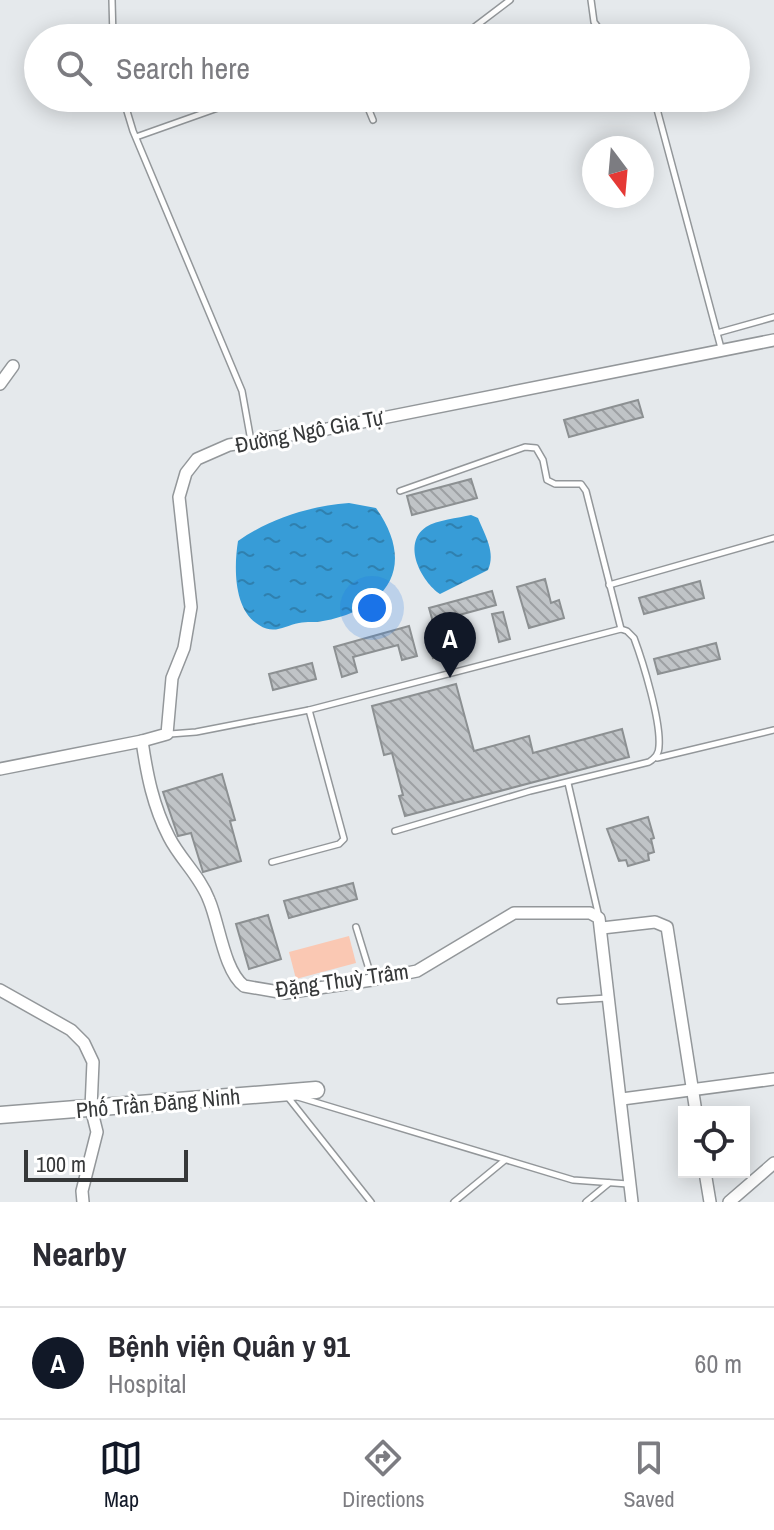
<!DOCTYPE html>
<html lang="en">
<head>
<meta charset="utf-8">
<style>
  :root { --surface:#fff; --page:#f2f2f3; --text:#2b2b33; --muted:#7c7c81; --line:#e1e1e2; --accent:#111827 }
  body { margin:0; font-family:"Archivo Narrow",sans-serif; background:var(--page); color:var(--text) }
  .controls { position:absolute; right:24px; bottom:24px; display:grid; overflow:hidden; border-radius:0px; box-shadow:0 4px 20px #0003 }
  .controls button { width:72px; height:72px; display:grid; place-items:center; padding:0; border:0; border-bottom:2px solid var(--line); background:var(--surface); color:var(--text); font:40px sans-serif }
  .compass { position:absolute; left:582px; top:136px; width:72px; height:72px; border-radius:50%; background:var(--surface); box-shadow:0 4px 20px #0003; rotate:164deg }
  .scale { position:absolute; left:24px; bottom:20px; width:164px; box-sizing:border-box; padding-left:8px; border:4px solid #363839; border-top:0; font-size:22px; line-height:28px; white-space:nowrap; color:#363839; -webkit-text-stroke:6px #fff; paint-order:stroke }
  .you { position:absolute; left:372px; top:608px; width:28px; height:28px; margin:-20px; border:6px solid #fff; border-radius:50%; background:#1a73e8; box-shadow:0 0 0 12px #1a73e833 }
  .badge { display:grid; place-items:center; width:52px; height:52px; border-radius:50%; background:var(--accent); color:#fff; font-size:26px; font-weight:700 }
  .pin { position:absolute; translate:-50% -66px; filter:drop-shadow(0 2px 4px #0008) }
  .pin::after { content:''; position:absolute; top:42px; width:28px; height:24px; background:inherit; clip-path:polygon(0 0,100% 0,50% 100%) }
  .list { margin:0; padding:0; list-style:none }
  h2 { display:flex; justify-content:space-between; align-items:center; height:104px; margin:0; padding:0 32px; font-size:34px }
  h2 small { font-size:26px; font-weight:400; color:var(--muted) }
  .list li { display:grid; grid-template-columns:52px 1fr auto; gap:24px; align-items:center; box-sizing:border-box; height:112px; padding:0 32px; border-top:2px solid var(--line) }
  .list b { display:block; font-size:30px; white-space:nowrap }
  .list p { margin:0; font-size:26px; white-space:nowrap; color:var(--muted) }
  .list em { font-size:26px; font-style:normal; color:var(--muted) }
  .icon { flex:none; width:44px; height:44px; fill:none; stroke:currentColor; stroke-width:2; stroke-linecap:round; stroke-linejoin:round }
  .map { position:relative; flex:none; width:774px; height:1202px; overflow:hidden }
  .search { position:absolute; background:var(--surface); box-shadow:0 4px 20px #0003; left:24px; right:24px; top:24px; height:88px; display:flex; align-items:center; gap:20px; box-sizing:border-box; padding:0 28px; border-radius:44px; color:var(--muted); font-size:30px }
  .sheet { height:216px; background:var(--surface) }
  nav { display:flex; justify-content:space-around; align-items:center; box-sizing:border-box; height:112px; border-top:2px solid var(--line); background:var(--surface); font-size:22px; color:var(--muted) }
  nav a { display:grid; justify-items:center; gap:4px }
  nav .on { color:var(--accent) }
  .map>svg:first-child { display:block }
</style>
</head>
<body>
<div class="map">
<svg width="774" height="1202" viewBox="0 0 774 1202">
  <defs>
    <pattern id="water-ripples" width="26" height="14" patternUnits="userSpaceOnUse" patternTransform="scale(2)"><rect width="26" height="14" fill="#379cd7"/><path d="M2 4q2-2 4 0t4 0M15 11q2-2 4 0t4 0" fill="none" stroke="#2f80af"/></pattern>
    <pattern id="building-back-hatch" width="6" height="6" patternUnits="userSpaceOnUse" patternTransform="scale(2)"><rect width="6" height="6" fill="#c0c4c7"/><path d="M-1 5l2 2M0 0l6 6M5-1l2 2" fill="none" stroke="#9da0a3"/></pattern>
  </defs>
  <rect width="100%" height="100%" fill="#e5e9ec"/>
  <!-- garden -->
  <path fill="#fac8b3" d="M349 936 356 963 296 979 289 952Z"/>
  <!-- water -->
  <g fill="url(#water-ripples)">
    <path d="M349 503 376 508C417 566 388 609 323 621 315 623 307 621 299 623 284 626 274 635 259 625 233 610 234 566 238 541 271 518 310 506 349 503Z"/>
    <path d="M471 515 478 518C485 535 496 553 488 570L440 594C422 582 401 544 426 527 437 520 458 518 471 515Z"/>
  </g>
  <!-- building -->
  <g fill="url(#building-back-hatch)" stroke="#8c9092" stroke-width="2">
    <path d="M638 400 643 417 569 437 564 420Z"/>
    <path d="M471 479 477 498 412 515 407 496Z"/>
    <path d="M545 579 551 603 559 600 564 618 529 628 517 587Z"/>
    <path d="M700 581 704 598 644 614 639 598Z"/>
    <path d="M492 591 496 605 433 622 429 608Z"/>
    <path d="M503 612 510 639 499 642 492 614Z"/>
    <path d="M409 626 417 656 402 660 398 645 353 657 357 672 342 677 334 647Z"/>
    <path d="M438 629 444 656 433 658 427 631Z"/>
    <path d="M716 643 720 659 658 674 654 659Z"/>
    <path d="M312 663 316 679 273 690 269 674Z"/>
    <path d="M456 684 474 751 529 736 533 753 622 729 629 757 405 816 399 796 403 795 392 753 384 755 372 706Z"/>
    <path d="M222 774 235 820 230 821 241 861 203 872 191 833 178 836 163 792Z"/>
    <path d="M648 817 654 838 651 839 654 852 648 854 649 860 628 866 626 860 619 861 607 829Z"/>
    <path d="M353 883 357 899 289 918 284 901Z"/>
    <path d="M268 915 281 959 249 969 236 924Z"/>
  </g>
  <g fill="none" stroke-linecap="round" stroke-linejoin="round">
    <!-- lane casing -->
    <g stroke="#93979a" stroke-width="8">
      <g id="lane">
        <path d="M112 0 113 38"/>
        <path d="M591 0 594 22 606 38"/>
        <path d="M460 38 510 0"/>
        <path d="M123 98 133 131 242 391 251 441"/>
        <path d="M364 98 373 120"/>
        <path d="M654 98 721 348"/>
        <path d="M136 137 246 98"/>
        <path d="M717 333 774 317"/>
        <path d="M400 491 525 447 536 448 543 460 547 480 555 484H581L586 491 621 629"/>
        <path d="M609 585 774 538"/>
        <path d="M170 734 196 732 309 710 621 629 627 631 634 638C643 662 661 721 659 746 659 754 655 758 649 762L530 791 395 831"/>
        <path d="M657 758 774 730"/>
        <path d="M568 783 599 917"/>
        <path d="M272 862 339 844 344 839 309 710"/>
        <path d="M356 927 372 979"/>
        <path d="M560 1001 607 998"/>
        <path d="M287 1096 371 1202"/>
        <path d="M298 1097 573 1180 628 1184"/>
        <path d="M454 1202 505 1160"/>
        <path d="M586 1202 609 1183"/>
      </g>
    </g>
    <!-- street casing -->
    <g stroke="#93979a" stroke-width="14">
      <g id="street">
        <path d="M0 384 13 366"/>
        <path d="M142 741C147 775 153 806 169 837 180 859 200 876 209 900 219 923 224 971 244 986L285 993 372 980 417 971 514 913H590L599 918 632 1202"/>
        <path d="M0 769 142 741 167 734 172 678 184 648 191 607 179 497 186 473 197 459 229 445 327 429 774 340"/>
        <path d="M602 928 655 922 667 927 696 1112"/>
        <path d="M0 990 71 1030 84 1043 93 1062 91 1108 97 1132 82 1191 83 1202"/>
        <path d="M622 1099 774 1079"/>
        <path d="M705 1172 710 1202"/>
        <path d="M729 1202 774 1163"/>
      </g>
    </g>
    <!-- secondary casing -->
    <g stroke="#93979a" stroke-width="19">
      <path id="secondary" d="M0 1115 316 1090"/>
    </g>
    <!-- lane -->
    <use href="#lane" stroke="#fff" stroke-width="5"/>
    <!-- street -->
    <use href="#street" stroke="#fff" stroke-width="11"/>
    <!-- secondary -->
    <use href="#secondary" stroke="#fff" stroke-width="16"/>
  </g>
  <g text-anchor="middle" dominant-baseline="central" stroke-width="6" stroke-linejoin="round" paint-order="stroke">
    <!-- street labels -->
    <g font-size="22" fill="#363839" stroke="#fff">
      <text transform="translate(309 431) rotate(-11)">Đường Ngô Gia Tự</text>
      <text transform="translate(342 980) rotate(-8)">Đặng Thuỳ Trâm</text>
      <text transform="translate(158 1103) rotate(-5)">Phố Trần Đăng Ninh</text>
    </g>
  </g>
</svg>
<div class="controls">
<button><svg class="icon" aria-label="locate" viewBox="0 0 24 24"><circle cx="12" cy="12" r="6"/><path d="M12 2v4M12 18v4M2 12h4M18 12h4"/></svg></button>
</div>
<svg class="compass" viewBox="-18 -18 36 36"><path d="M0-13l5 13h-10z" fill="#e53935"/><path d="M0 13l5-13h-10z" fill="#7c7c81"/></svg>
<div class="scale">100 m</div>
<div class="you"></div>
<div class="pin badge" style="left:450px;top:678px">A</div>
<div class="search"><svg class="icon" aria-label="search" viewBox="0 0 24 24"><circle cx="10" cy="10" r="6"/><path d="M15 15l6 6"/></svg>Search here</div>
</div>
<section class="sheet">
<h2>Nearby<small></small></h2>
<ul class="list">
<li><span class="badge">A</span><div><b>Bệnh viện Quân y 91</b><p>Hospital</p></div><em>60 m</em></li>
</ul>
</section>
<nav>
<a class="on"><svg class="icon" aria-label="map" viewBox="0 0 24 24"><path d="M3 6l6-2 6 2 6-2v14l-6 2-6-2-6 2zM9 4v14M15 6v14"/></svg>Map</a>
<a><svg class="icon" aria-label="directions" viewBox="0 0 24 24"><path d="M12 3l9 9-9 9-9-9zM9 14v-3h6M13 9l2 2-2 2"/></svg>Directions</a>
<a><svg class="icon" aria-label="saved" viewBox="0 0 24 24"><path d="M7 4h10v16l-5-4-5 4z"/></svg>Saved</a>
</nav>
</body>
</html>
